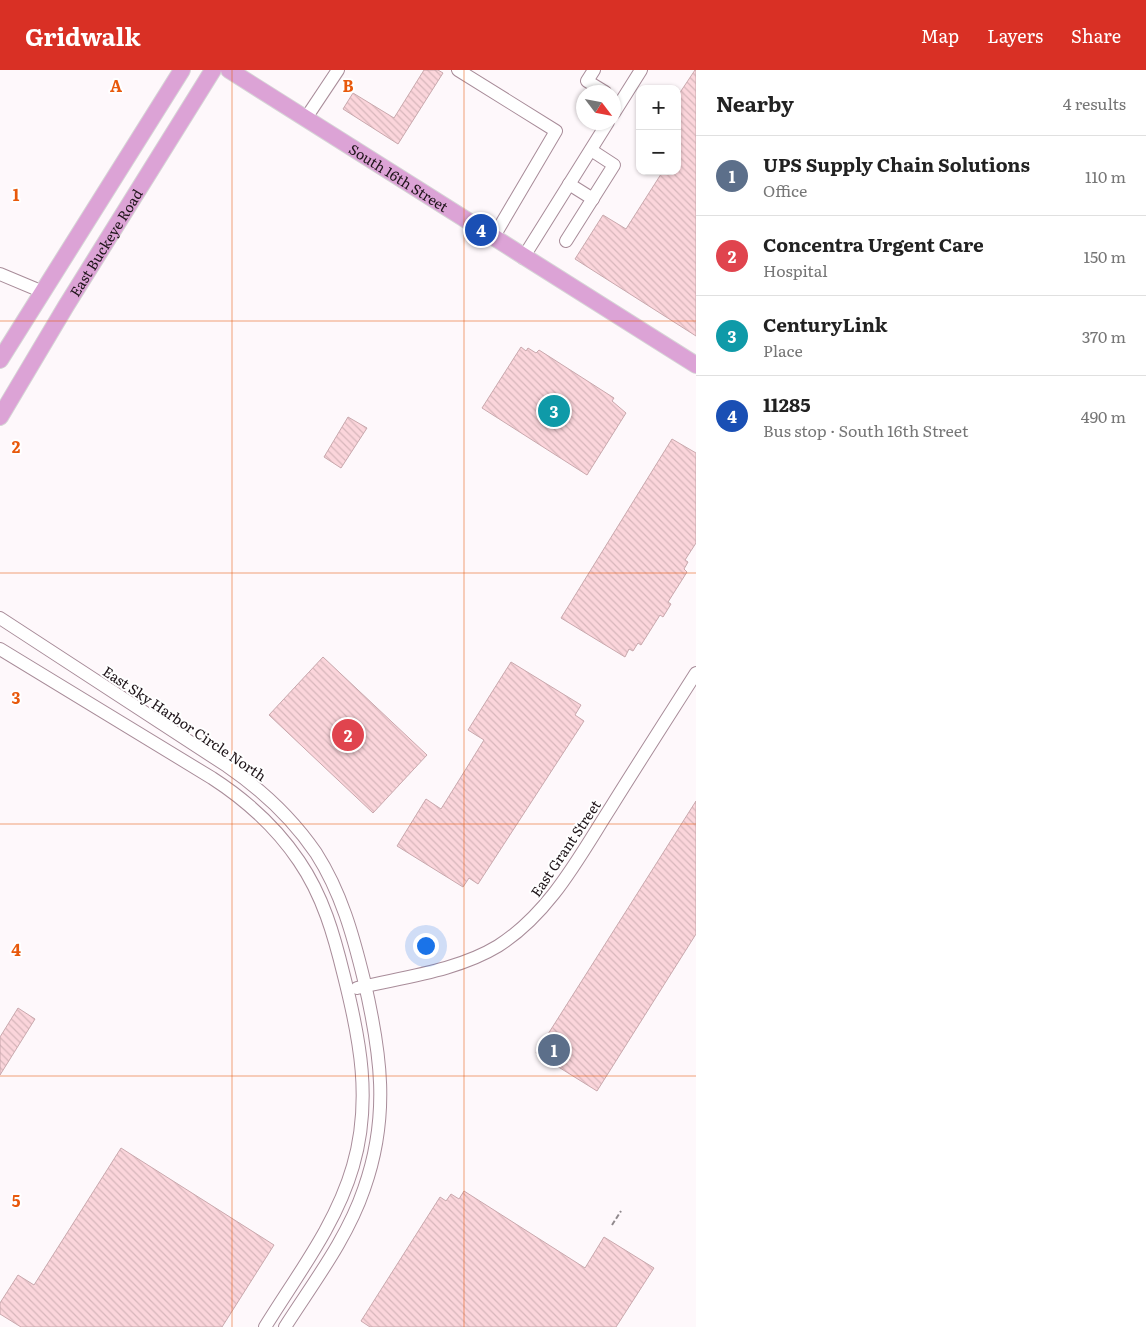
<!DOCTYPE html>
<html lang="en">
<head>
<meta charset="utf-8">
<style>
  :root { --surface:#fff; --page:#f6f6f6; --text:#222; --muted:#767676; --line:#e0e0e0; --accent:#d93025 }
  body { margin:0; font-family:Literata,serif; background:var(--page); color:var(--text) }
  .controls { position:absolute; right:15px; top:15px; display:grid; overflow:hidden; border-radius:10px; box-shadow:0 1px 4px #0004 }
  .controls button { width:45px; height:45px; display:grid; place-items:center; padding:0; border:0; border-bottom:1px solid var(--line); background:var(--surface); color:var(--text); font:25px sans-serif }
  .compass { position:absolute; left:576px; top:15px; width:45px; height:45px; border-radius:50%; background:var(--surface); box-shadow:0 1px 4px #0004; rotate:122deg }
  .you { position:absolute; left:425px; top:875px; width:18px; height:18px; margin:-12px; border:4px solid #fff; border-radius:50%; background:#1a73e8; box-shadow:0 0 0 8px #1a73e833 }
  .badge { display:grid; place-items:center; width:32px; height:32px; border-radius:50%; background:var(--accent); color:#fff; font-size:16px; font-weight:700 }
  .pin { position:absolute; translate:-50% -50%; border:2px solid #fff; box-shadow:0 1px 5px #0006 }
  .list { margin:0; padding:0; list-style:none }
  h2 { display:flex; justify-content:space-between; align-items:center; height:65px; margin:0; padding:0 20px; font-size:21px }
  h2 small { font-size:16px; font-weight:400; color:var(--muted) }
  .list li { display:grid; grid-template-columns:32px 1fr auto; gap:15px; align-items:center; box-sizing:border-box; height:80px; padding:0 20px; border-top:1px solid var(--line) }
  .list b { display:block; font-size:19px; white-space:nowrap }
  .list p { margin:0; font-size:16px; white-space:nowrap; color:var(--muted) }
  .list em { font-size:16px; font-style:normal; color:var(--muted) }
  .map { position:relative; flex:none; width:696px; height:1257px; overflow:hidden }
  header { display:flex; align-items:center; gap:30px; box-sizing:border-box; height:70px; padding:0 25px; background:var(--accent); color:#fff }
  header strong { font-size:24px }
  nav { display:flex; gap:28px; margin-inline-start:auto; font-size:18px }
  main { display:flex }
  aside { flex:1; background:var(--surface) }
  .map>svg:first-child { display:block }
</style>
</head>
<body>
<header>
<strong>Gridwalk</strong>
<nav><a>Map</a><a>Layers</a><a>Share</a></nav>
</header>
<main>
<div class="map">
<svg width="696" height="1257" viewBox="0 0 696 1257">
  <defs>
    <pattern id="building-back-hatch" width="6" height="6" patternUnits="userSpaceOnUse" patternTransform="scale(1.25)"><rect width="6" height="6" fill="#fbd5db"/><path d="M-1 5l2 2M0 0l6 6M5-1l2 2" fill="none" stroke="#d7b6bb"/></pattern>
  </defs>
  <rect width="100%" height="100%" fill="#fef8fb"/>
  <!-- building -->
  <g fill="url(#building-back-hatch)" stroke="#c9a8ad">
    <path d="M424 0H438L443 3 398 74 343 39 353 23 394 48Z"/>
    <path d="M695 0H696V266L575 189 603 145 626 159 663 101H677V27Z"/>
    <path d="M521 277 526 281 528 278 536 283 539 280 614 328 612 331 626 343 587 405 482 338Z"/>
    <path d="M348 347 367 358 341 398 324 387Z"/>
    <path d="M672 369 696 383V473L685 490 688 492 684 499 687 502 668 532 671 534 663 547 660 545 641 575 638 573 633 581 629 579 625 587 561 548Z"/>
    <path d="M323 587 427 685 373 743 269 645Z"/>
    <path d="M511 592 581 635 575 645 584 651 478 814 469 808 463 817 397 776 426 729 441 739 484 670 468 660Z"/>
    <path d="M696 731V864L597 1021 536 983Z"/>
    <path d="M18 938 35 949 0 1005V967Z"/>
    <path d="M121 1078 274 1175 222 1257H21L0 1244V1233L18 1205 34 1215Z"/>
    <path d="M464 1121 585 1198 604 1167 654 1198 616 1257H370L361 1251 440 1127 446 1131 451 1124 459 1129Z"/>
  </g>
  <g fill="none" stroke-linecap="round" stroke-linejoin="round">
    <!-- minor casing -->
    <g stroke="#a88c99" stroke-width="14">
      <g id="minor">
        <path d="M458 0 556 61 493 168"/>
        <path d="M594 0 587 11 605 22"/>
        <path d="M614 43 641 0"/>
        <path d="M306 48 338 0"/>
        <path d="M569 114 593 129"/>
        <path d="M566 171 614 95 591 80"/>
        <path d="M523 188 608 52"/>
        <path d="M0 204 43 222"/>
        <path d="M0 548 227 696C262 720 292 748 316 783 341 822 353 865 364 910 381 983 390 1046 364 1119 347 1169 313 1213 285 1257"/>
        <path d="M0 579 212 708C246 730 276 757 299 791 323 826 334 865 344 906 360 969 372 1031 353 1096 336 1155 297 1205 265 1257"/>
        <path d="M357 918C403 907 457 901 498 876 550 843 579 787 611 737 639 692 668 647 696 603"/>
      </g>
    </g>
    <!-- major casing -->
    <g stroke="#d6d5d6" stroke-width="18">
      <g id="major">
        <path id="s1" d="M229 0 696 295"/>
        <path d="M0 290 182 0"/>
        <path id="s2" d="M0 347 66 236 213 0"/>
      </g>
    </g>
    <!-- path -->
    <path stroke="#90898d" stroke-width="2" stroke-dasharray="5 2.5" stroke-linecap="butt" d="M612 1155 621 1141"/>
    <!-- minor -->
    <use href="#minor" stroke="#fff" stroke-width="12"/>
    <!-- major -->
    <use href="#major" stroke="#dca3d6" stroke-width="16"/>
  </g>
  <!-- grid -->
  <path fill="none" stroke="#e8590c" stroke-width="1" stroke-opacity="0.55" d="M232 0V1257M464 0V1257M0 251H696M0 503H696M0 754H696M0 1006H696"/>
  <g text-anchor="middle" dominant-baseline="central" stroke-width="4" stroke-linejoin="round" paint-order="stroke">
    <!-- street labels -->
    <g font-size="14" fill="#1e1419" stroke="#fff">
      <text stroke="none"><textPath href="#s1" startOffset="201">South 16th Street</textPath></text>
      <text stroke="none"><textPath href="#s2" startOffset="204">East Buckeye Road</textPath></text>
      <text transform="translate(185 653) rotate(34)">East Sky Harbor Circle North</text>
      <text transform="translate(565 778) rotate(-56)">East Grant Street</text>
    </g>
  </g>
  <g font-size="16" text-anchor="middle" font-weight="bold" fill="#e8590c" stroke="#fff" stroke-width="4" stroke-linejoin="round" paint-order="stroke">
    <text x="116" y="22">A</text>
    <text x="348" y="22">B</text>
    <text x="16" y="131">1</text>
    <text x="16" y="383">2</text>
    <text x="16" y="634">3</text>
    <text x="16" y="886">4</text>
    <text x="16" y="1137">5</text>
  </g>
</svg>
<div class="controls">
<button>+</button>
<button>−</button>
</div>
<svg class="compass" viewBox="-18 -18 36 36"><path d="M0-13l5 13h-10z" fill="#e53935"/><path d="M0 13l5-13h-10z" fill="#767676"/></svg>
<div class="you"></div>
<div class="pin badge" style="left:554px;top:980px;background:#5c6f8a">1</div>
<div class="pin badge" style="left:348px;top:665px;background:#e0444e">2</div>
<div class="pin badge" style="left:554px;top:341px;background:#0f9aa8">3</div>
<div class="pin badge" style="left:481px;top:160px;background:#1a4fb4">4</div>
</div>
<aside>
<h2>Nearby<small>4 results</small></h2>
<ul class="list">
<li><span class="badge" style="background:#5c6f8a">1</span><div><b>UPS Supply Chain Solutions</b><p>Office</p></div><em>110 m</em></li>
<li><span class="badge" style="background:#e0444e">2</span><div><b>Concentra Urgent Care</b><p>Hospital</p></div><em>150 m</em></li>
<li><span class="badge" style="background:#0f9aa8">3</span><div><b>CenturyLink</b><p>Place</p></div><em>370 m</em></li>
<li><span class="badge" style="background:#1a4fb4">4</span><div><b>11285</b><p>Bus stop · South 16th Street</p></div><em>490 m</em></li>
</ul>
</aside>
</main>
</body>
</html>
